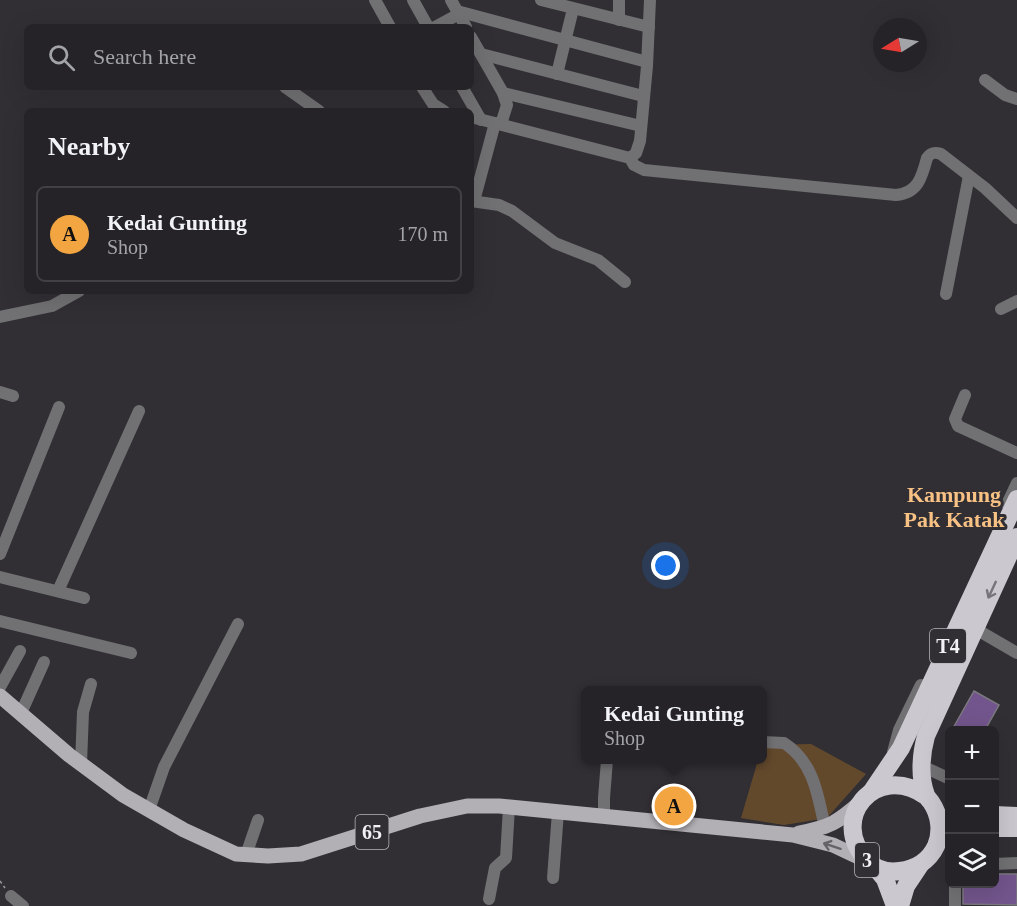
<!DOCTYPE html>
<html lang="en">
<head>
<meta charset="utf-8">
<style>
  :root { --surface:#252327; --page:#2d2b2f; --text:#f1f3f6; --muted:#a3a4a7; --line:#424044; --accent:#f3a542 }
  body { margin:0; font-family:Georgia,serif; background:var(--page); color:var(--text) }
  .controls { position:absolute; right:18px; bottom:18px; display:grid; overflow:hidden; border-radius:9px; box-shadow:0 6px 24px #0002 }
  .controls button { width:54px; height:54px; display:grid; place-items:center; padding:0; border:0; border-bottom:2px solid var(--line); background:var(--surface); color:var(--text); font:30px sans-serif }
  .compass { position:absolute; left:873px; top:18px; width:54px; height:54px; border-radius:50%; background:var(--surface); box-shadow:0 6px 24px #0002; rotate:259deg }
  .you { position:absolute; left:666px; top:566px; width:21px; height:21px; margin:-15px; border:4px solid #fff; border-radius:50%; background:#1a73e8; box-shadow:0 0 0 9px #1a73e833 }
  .badge { display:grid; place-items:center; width:39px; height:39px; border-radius:50%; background:var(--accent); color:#111; font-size:20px; font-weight:700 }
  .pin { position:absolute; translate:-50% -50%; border:3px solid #fff; box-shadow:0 2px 6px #0006 }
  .popup { position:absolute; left:581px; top:686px; width:186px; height:78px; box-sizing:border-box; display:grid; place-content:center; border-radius:9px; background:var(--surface); filter:drop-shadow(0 2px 4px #0005); font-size:20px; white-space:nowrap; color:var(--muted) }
  .popup b { font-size:22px; color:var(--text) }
  .popup::after { content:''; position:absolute; left:50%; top:100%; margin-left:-12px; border:12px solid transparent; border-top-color:var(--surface) }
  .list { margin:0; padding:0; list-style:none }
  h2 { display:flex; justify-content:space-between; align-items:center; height:78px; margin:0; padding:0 24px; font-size:26px }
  h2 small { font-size:20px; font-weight:400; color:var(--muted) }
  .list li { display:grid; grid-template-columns:39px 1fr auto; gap:18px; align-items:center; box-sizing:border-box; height:96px; margin:0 12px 12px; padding:0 12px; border:2px solid var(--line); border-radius:9px }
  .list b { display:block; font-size:22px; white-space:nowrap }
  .list p { margin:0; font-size:20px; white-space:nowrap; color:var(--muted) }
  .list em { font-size:20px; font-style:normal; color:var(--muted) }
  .icon { flex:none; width:33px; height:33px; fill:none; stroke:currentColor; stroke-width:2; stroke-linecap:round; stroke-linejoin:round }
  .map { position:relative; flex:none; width:1017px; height:906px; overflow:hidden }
  .search { position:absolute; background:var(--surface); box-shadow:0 6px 24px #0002; left:24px; top:24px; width:450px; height:66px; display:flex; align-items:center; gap:15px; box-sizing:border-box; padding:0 21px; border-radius:9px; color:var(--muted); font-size:22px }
  .panel { position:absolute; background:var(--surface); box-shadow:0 6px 24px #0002; left:24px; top:108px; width:450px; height:186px; border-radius:9px }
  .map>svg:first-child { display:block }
</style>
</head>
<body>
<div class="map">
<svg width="1017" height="906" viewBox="0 0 1017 906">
  <rect width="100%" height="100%" fill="#312f34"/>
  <!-- green -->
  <path fill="#63492c" d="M811 744 866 774 827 818 784 825 741 818 758 760H762L763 745Z"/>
  <!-- building -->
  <g fill="#72558c" stroke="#7b787f" stroke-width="1.5">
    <path d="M974 691 999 705 985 730H952Z"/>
    <path d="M994 874H1017V905L963 904V884H994Z"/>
  </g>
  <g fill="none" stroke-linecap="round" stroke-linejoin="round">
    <!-- path -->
    <path stroke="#99989c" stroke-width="1.5" stroke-dasharray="3 3" stroke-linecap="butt" d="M0 881 5 888"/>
    <!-- minor -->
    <g stroke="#717073" stroke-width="12">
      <path d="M375 0 390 27"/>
      <path d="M413 0 428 27"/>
      <path d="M451 0 466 27"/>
      <path d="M541 0 649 27"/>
      <path d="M457 11 647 62"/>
      <path d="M619 20V0"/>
      <path d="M435 27 459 14"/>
      <path d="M471 37 503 93 507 105 501 124"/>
      <path d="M481 54 643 96"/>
      <path d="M557 74 573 9"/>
      <path d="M985 80 1005 95 1017 99"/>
      <path d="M285 87 319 111"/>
      <path d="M422 87 433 104 444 111"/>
      <path d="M462 87 481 120"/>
      <path d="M503 93 641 126"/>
      <path d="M471 117 630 158 634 165 644 170 896 195C918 193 922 177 927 158 931 152 935 152 941 154L985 188 1017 218"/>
      <path d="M630 158 636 153 640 141 647 66 650 0"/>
      <path d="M471 201 499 205 512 211 555 243 598 260 625 282"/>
      <path d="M474 201 495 123"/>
      <path d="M946 294 969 176"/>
      <path d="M1001 309 1017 301"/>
      <path d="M0 317 52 306 79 291"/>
      <path d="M0 392 13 396"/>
      <path d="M965 395 955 419 958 426 1017 453"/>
      <path d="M1007 504 1017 483"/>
      <path d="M0 554 59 407"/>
      <path d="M0 577 84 598"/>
      <path d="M58 591 139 411"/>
      <path d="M0 621 131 653"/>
      <path d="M974 628 1017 653"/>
      <path d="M0 687 20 651"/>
      <path d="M21 713 44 662"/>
      <path d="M762 742 784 743C814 762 818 796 825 828"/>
      <path d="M893 752 899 730 921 685"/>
      <path d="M81 764 83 712 91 684"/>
      <path d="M922 766 950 779"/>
      <path d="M149 810 164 767 238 624"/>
      <path d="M604 816V798L607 760"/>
      <path d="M246 855 258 820"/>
      <path d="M994 864 1017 863"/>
      <path d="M553 878 558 812"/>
      <path d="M955 884V906"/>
      <path d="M11 896 23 906"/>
      <path d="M489 899 495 868 506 858 509 807"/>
    </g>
    <!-- major -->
    <g stroke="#b2afb5" stroke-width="15">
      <path d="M0 696 69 755 123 795 184 830 236 854 268 856 301 854 420 816 467 806H499L793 835 833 845 869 862"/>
      <path d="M799 833C830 827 837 823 861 802"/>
    </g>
    <!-- highway -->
    <g stroke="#ccc8cf" stroke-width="18">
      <path d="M872 791 901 748 1017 499"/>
      <path d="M926 796C875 761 828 820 867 860 876 870 887 873 900 871 915 869 929 861 936 846 942 832 940 815 931 802 929 799 927 798 926 795 919 777 921 754 926 736L1017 537"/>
      <path d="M994 815 1017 816"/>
      <path d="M994 828H1017"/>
      <path d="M876 868 885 879 895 906"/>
      <path d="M900 906 906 886 920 865"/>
    </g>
  </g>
  <!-- one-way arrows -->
  <defs><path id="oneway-shaft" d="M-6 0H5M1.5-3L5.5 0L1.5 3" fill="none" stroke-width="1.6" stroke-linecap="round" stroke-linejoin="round" transform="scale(1.5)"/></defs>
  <use stroke="#77747a" href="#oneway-shaft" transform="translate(992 590) rotate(115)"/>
  <use stroke="#656268" href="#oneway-shaft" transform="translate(832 846) rotate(-162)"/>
  <g text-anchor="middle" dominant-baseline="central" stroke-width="6" stroke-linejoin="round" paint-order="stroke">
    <!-- shield labels -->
    <g fill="#312f34" stroke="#b8b7ba" stroke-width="1.5">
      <rect x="930" y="629" width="36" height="34" rx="4.5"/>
      <rect x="355.5" y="815" width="33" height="34" rx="4.5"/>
      <rect x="855" y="843" width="24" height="34" rx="4.5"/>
    </g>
    <g font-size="20" font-weight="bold" fill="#f2f1f4">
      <text x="948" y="646">T4</text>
      <text x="372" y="832">65</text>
      <text x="867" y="860">3</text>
    </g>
    <!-- neighbourhood labels -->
    <g font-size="22" font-weight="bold" fill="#f9c285" stroke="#312f34">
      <text x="954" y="494">Kampung<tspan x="954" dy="25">Pak Katak</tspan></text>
    </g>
  </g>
</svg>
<div class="controls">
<button>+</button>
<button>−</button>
<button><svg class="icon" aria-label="layers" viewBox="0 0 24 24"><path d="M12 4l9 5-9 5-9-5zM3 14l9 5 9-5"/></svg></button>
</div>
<svg class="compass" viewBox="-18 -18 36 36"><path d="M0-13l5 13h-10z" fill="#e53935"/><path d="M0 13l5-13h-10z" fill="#a3a4a7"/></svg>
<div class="you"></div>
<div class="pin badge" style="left:674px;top:806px">A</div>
<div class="popup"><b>Kedai Gunting</b>Shop</div>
<div class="search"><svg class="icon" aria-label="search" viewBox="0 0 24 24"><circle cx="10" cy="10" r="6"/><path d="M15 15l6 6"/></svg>Search here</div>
<section class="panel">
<h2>Nearby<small></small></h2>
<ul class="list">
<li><span class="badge">A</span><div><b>Kedai Gunting</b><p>Shop</p></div><em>170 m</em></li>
</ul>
</section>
</div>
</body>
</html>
